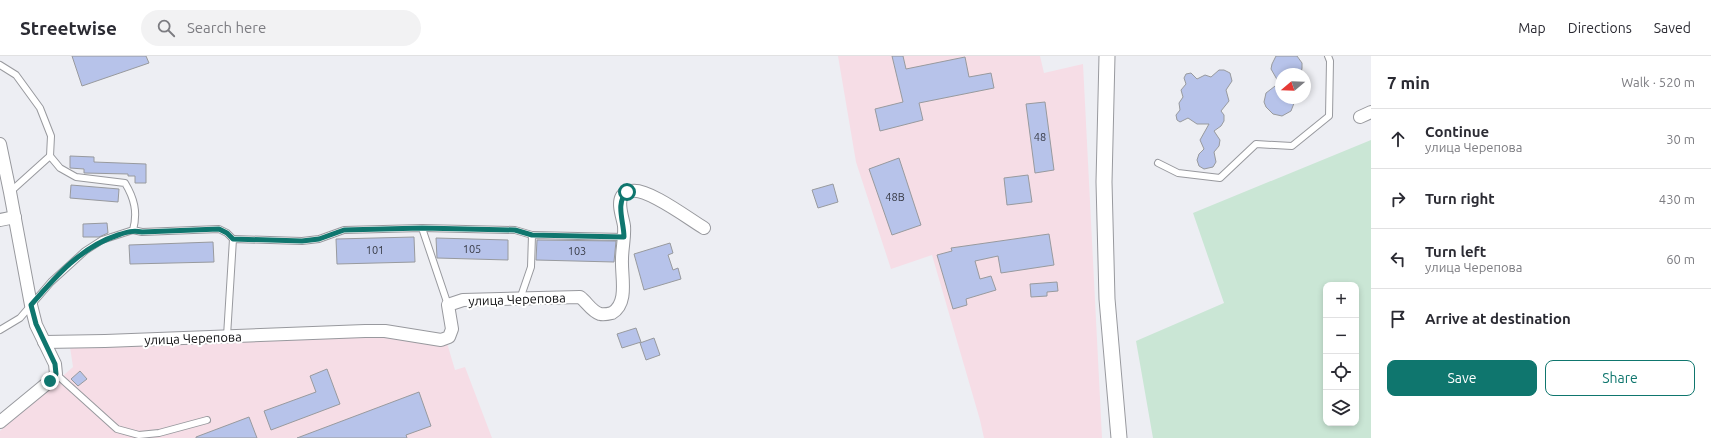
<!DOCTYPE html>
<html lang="en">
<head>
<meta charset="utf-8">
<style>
  :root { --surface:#fff; --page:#f2f2f3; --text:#2b2b33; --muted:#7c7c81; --line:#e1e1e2; --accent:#0f766e }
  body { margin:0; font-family:Ubuntu,sans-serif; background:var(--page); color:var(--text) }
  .controls { position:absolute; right:12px; bottom:12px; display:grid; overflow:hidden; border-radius:8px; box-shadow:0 2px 6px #0003 }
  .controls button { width:36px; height:36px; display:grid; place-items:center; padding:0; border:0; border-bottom:1px solid var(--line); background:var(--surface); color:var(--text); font:20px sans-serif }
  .compass { position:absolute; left:1275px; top:12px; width:36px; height:36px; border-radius:50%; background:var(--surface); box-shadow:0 2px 6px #0003; rotate:251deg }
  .stop { position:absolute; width:12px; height:12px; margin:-9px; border:3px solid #0f766e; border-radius:50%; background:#fff }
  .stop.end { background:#0f766e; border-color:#fff; box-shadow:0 1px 4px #0008 }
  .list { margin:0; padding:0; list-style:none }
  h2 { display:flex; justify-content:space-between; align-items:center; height:52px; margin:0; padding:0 16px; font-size:17px }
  h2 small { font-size:13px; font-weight:400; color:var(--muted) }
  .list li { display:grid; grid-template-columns:26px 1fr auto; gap:12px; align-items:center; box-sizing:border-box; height:60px; padding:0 16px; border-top:1px solid var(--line) }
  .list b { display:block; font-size:15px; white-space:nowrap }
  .list p { margin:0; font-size:13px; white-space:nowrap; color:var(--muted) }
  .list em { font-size:13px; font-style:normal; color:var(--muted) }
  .actions { display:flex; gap:8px; padding:12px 16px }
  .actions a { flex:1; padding:9px 0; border:1px solid var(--accent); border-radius:8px; text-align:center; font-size:14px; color:var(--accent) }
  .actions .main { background:var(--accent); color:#fff }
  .icon { flex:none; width:22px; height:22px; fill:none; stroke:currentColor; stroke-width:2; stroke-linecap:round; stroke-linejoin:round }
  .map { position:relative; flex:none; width:1371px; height:382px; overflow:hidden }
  header { display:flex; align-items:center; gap:24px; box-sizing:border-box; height:56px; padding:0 20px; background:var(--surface); border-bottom:1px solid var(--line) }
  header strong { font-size:19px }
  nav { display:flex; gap:22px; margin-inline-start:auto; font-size:14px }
  .search { width:280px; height:36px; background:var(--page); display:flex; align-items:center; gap:10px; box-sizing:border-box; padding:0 14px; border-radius:22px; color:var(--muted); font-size:15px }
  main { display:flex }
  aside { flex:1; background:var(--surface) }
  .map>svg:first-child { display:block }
</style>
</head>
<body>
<header>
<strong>Streetwise</strong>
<div class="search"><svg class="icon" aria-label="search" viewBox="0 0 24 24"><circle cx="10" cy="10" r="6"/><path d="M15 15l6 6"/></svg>Search here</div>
<nav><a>Map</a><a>Directions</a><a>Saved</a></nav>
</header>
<main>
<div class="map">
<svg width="1371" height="382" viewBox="0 0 1371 382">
  <rect width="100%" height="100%" fill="#edeef3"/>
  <!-- industrial -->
  <g fill="#f6dde6">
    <path d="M838 0H1040L1044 17 1083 8 1102 382H984L980 364 932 199 891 213 856 106Z"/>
    <path d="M376 279 447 287 455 314 465 311 492 382H0V375L73 311 70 291Z"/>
  </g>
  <!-- green -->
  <path fill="#cae6d5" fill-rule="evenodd" d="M1371 84V382H1153L1136 285 1224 247 1193 157ZM1326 229H1356V367H1326Z"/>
  <!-- building -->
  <g fill="#b7c3ea" stroke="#989a9e">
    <path d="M72 0H146L149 7 82 30Z"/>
    <path d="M892 0H903L906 13 965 1 969 21 991 17 994 32 919 47 923 64 880 75 875 53 903 46Z"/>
    <path d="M1276 0H1297L1302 7V12L1301 18H1281V42H1296L1291 55 1282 60 1273 58 1266 51 1264 46 1266 37 1279 27 1271 13 1272 8Z"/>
    <path d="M1219 14H1224L1230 17 1232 25 1226 34 1229 45 1221 55 1224 59V65L1221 70 1214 75 1220 84 1219 90 1214 96 1216 106 1213 111 1204 113 1199 110 1197 104 1199 98 1204 93 1200 84 1209 68H1197L1188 62 1180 66 1177 64 1176 59 1180 54 1179 47 1183 41 1181 34 1186 28 1184 22 1186 18 1191 17 1197 23 1205 19 1211 21Z"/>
    <path d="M1045 46 1054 114 1035 117 1026 48Z"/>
    <path d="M70 100 94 101V106L146 108V127H135V120H128V118L84 117V113L70 112Z"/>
    <path d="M899 102 921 169 892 179 869 113Z"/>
    <path d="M1028 119 1032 146 1007 149 1004 122Z"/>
    <path d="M833 128 838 146 818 152 812 134Z"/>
    <path d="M71 129 119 133 118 146 70 142Z"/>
    <path d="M107 167 108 177 99 181H83V168Z"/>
    <path d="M1049 178 1054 209 1001 217 998 200 975 205 980 223 991 220 996 234 966 243 967 249 953 253 937 199 952 195 951 192Z"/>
    <path d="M414 181 415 206 337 208 336 183Z"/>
    <path d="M436 182 508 184V204L437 202Z"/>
    <path d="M537 184 616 185 614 206 536 204Z"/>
    <path d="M213 186 214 206 130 208 129 189Z"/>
    <path d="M670 187 673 197 668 199 673 214 678 212 681 223 644 234 634 198Z"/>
    <path d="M1057 226 1058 235 1047 236V240L1031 241 1030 228Z"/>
    <path d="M636 272 641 286 622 292 617 278Z"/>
    <path d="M654 282 660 299 646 304 640 287Z"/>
    <path d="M327 313 340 348 271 374 264 355 316 336 310 320Z"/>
    <path d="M80 315 87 323 78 330 71 323Z"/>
    <path d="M419 336 431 370 406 379 407 382H297Z"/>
    <path d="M249 361 257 382H196V381Z"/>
  </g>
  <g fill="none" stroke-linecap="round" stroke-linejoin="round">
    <!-- service casing -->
    <g stroke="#98999e" stroke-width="8">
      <g id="service">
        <path d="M0 9 16 19 40 52 51 80 50 100"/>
        <path d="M1158 107 1178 117 1220 122 1256 88 1292 90 1329 60 1330 5 1328 0"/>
        <path d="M422 172 515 174 532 179"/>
        <path d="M133 174 142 176 219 173 227 177 233 183"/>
        <path d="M520 243 531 211 532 179 624 181"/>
        <path d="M0 274 20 262 51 226 85 195 102 184 133 174C138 156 134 142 125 127L76 121 60 112 50 100 10 136"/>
        <path d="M227 280 233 183 302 185 319 183 344 174 422 172 448 249"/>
        <path d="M56 318 117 373 139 379 159 377 207 364"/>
      </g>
    </g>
    <!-- minor casing -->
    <g stroke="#98999e" stroke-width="14">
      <g id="minor">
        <path d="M1360 61 1371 56"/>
        <path d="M0 88 10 136 31 249 36 269 55 308 56 318 50 325 0 366"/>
        <path d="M0 164 15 161"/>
        <path d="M44 286 105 285 365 275H385L441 284 449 281 452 273 448 249 463 244 580 241C587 246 591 255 600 258 604 259 608 258 612 257 629 247 621 220 622 203 622 192 625 181 624 170 623 162 617 148 622 140 624 137 629 135 632 135 648 132 689 163 704 172"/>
      </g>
    </g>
    <!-- tertiary casing -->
    <g stroke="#98999e" stroke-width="17">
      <path id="tertiary" d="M1107 0 1104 126 1107 243 1119 382"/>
    </g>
    <!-- service -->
    <use href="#service" stroke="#fff" stroke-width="6"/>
    <!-- minor -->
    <use href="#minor" stroke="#fff" stroke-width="12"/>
    <!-- tertiary -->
    <use href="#tertiary" stroke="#fff" stroke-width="15"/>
  </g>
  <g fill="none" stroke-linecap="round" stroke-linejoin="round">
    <!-- route -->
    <path stroke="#0f766e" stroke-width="5" d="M50 325 56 318 55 308 36 268 31 249C56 220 81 191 118 179 127 176 133 174 142 176L219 173 227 177 233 183 302 185 319 183 344 174 422 172 515 174 532 179 624 181C624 166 615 147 627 136"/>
  </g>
  <g text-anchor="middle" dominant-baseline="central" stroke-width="4" stroke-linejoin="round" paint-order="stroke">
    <!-- number labels -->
    <g font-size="11" fill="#373a45">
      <text x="1040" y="81">48</text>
      <text x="895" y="141">48В</text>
      <text x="472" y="193">105</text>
      <text x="375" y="194">101</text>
      <text x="577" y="195">103</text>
    </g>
    <!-- street labels -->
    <g font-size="13" fill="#0c0c0e" stroke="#fff">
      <text transform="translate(517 243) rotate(-2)">улица Черепова</text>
      <text transform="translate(193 282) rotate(-2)">улица Черепова</text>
    </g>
  </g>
</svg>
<div class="controls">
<button>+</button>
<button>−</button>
<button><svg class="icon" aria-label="locate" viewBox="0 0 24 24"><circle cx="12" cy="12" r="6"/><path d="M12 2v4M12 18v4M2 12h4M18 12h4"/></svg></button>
<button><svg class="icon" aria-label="layers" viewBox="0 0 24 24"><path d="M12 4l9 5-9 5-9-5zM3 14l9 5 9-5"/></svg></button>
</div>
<svg class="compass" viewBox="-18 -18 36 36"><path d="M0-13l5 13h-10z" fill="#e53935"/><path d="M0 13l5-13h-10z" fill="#7c7c81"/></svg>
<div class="stop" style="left:627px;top:136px"></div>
<div class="stop end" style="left:50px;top:325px"></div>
</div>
<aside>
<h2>7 min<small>Walk · 520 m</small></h2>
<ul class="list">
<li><svg class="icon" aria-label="ahead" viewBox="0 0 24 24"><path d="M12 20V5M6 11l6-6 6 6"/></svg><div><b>Continue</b><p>улица Черепова</p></div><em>30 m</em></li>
<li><svg class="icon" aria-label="right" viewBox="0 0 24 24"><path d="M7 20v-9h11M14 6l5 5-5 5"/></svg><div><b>Turn right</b></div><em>430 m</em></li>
<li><svg class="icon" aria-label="left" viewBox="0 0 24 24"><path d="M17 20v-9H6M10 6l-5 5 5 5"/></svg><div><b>Turn left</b><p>улица Черепова</p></div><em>60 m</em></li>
<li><svg class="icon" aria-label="arrive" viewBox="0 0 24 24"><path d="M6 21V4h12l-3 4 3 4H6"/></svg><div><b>Arrive at destination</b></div></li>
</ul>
<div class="actions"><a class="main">Save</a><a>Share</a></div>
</aside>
</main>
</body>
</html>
